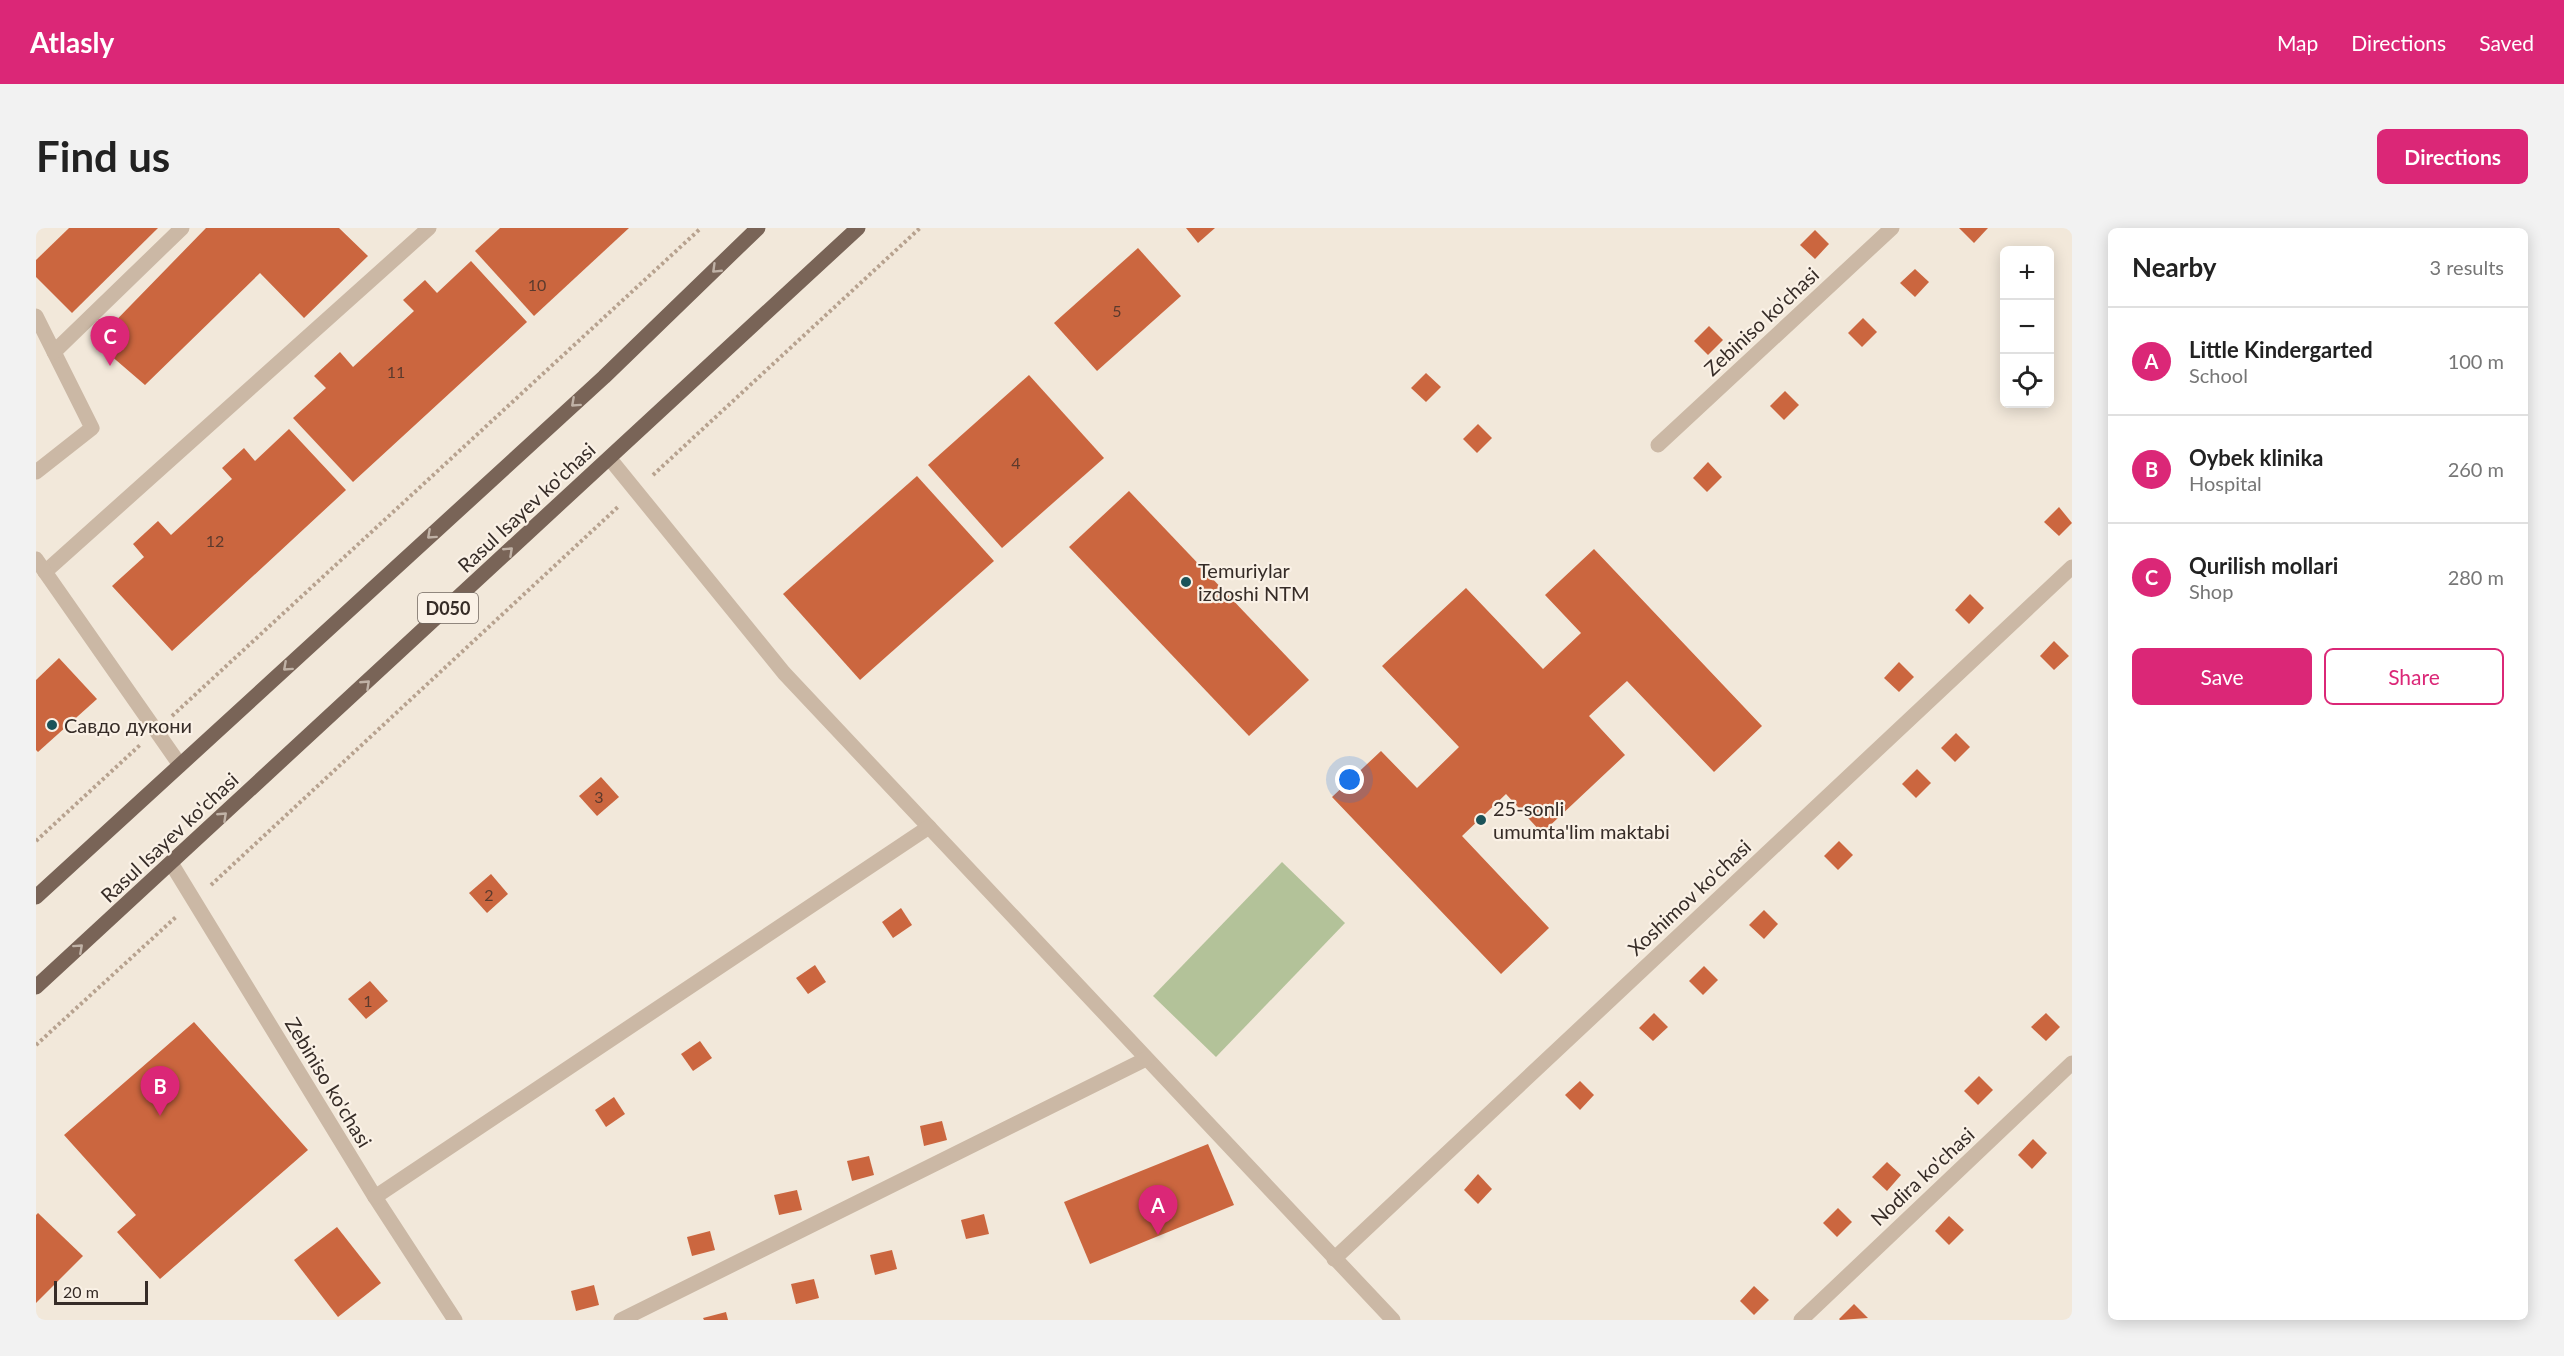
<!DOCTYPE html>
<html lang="en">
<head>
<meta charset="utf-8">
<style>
  :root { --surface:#fff; --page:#f2f2f2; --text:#222; --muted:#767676; --line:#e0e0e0; --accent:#db2777 }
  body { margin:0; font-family:Lato,sans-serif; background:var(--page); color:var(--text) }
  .controls { position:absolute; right:18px; top:18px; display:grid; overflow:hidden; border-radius:9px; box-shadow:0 3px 15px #0003 }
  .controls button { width:54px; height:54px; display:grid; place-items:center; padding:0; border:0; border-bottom:2px solid var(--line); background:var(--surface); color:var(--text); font:30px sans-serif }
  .scale { position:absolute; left:18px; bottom:15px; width:94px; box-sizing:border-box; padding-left:6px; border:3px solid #362c27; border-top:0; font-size:16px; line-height:21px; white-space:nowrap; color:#362c27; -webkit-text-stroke:4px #faf1e6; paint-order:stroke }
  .you { position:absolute; left:1314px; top:552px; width:21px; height:21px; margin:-15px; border:4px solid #fff; border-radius:50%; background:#1a73e8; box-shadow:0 0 0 9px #1a73e833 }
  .badge { display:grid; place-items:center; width:39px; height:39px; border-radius:50%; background:var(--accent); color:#fff; font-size:20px; font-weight:700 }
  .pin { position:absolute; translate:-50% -50px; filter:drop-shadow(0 2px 3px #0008) }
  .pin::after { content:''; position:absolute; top:32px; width:21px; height:18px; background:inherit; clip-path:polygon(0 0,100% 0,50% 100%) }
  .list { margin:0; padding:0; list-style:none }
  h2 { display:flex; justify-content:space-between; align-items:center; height:78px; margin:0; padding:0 24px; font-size:26px }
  h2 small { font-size:20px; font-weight:400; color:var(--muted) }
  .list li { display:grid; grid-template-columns:39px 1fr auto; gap:18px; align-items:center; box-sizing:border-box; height:108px; padding:0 24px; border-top:2px solid var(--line) }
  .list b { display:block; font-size:22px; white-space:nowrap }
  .list p { margin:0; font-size:20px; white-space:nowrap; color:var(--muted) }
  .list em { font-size:20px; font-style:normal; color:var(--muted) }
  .actions { display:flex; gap:12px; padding:18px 24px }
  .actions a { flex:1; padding:14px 0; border:2px solid var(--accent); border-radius:9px; text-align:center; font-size:21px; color:var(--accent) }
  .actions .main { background:var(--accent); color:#fff }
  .icon { flex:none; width:33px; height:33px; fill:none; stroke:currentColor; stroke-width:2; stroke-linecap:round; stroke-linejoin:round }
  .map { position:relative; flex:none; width:2036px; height:1092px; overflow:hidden; border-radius:9px }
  header { display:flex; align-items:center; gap:36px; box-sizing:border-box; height:84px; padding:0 30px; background:var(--accent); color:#fff }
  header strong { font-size:28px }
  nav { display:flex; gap:33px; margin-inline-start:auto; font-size:21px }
  .intro { display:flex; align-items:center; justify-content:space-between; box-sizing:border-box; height:144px; padding:0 36px }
  h1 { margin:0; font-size:42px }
  .button { padding:15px 27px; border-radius:9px; background:var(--accent); color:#fff; font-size:21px; font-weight:700 }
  main { display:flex; gap:36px; padding:0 36px }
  aside { flex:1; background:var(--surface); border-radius:9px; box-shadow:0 3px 15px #0003 }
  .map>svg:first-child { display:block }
</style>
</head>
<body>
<header>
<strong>Atlasly</strong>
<nav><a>Map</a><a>Directions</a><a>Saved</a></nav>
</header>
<div class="intro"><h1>Find us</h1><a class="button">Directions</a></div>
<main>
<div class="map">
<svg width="2036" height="1092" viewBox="0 0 2036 1092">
  <rect width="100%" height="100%" fill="#f2e8da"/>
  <!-- garden -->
  <path fill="#b3c299" d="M1246 634 1309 695 1180 829 1117 768Z"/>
  <!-- building -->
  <g fill="#cb663f">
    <path d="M33 0H122L36 85 0 49V32Z"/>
    <path d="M170 0H303L332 28 268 90 224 45 109 157 59 114Z"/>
    <path d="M464 0H593L498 88 439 23Z"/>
    <path d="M1150 0H1179L1162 15Z"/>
    <path d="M1923 0H1952L1938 15Z"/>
    <path d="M1779 2 1793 16 1779 31 1764 17Z"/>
    <path d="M1102 20 1145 68 1061 143 1018 95Z"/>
    <path d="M435 33 491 94 317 254 257 190 290 160 278 148 304 124 317 139 378 83 367 72 389 52 401 65Z"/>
    <path d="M1879 41 1893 54 1879 69 1864 55Z"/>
    <path d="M1827 90 1841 104 1826 119 1812 105Z"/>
    <path d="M1673 98 1687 112 1672 127 1658 113Z"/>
    <path d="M1390 145 1405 159 1390 174 1375 160Z"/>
    <path d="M993 147 1068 230 966 320 892 237Z"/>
    <path d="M1749 163 1763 177 1748 192 1734 178Z"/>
    <path d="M1442 196 1456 210 1441 225 1427 211Z"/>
    <path d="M253 201 310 262 136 423 76 358 108 329 97 316 122 293 135 307 196 251 186 240 208 220 219 233Z"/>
    <path d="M1672 234 1686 249 1671 264 1657 250Z"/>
    <path d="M881 248 958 333 824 452 747 366Z"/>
    <path d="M1093 263 1273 452 1213 508 1033 319Z"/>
    <path d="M2023 279 2036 295 2023 308 2008 294Z"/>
    <path d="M1558 321 1726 498 1678 544 1591 453 1553 488 1589 527 1506 605 1470 566 1426 608 1513 700 1465 746 1296 569 1345 523 1381 560 1423 519 1346 438 1430 360 1507 441 1545 405 1509 367Z"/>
    <path d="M1934 366 1948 380 1933 396 1919 382Z"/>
    <path d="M2018 413 2033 428 2018 442 2004 428Z"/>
    <path d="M23 430 61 471 2 524 0 522V452Z"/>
    <path d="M1863 434 1878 449 1863 464 1848 450Z"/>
    <path d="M1920 505 1934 519 1919 534 1905 520Z"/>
    <path d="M1881 541 1895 555 1880 570 1866 556Z"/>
    <path d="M565 549 583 569 561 588 543 568Z"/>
    <path d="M1803 613 1817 627 1802 642 1788 628Z"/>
    <path d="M455 646 472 666 451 685 433 665Z"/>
    <path d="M865 680 876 697 857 710 846 694Z"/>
    <path d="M1728 682 1742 696 1728 711 1713 697Z"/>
    <path d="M779 737 790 754 772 766 760 750Z"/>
    <path d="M1668 738 1682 752 1667 767 1653 753Z"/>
    <path d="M334 753 352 773 330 791 312 771Z"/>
    <path d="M1618 785 1632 799 1617 813 1603 800Z"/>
    <path d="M2010 785 2024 799 2010 813 1995 799Z"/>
    <path d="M158 794 272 922 124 1051 81 1004 100 987 28 907Z"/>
    <path d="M664 813 676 830 657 843 645 826Z"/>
    <path d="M1943 848 1957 862 1942 877 1928 863Z"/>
    <path d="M1544 853 1558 867 1544 882 1529 867Z"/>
    <path d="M578 869 589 886 570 899 559 882Z"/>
    <path d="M906 893 911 912 888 918 884 898Z"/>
    <path d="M1997 911 2011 925 1996 941 1982 927Z"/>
    <path d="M1172 916 1198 977 1054 1036 1028 974Z"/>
    <path d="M833 928 838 947 816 953 811 933Z"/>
    <path d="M1851 934 1865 947 1851 963 1836 949Z"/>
    <path d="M1442 946 1456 961 1442 976 1428 962Z"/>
    <path d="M761 962 766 982 743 987 738 967Z"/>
    <path d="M1802 980 1816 994 1801 1009 1787 995Z"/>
    <path d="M2 985 47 1028 0 1075V987Z"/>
    <path d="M948 986 953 1006 930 1011 925 992Z"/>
    <path d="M1913 988 1928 1002 1913 1017 1899 1003Z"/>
    <path d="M301 999 345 1055 302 1089 258 1032Z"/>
    <path d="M674 1003 679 1022 656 1028 651 1009Z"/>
    <path d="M856 1022 861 1041 839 1047 834 1027Z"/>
    <path d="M778 1051 783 1070 760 1076 755 1056Z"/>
    <path d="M558 1057 563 1077 540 1083 535 1063Z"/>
    <path d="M1718 1058 1733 1072 1718 1087 1704 1073Z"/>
    <path d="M1818 1076 1832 1090 1804 1092 1803 1091Z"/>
    <path d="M690 1084 692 1092H668L667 1090Z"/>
  </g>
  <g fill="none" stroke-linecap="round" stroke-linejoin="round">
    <!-- path -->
    <g stroke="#b7a28f" stroke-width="4" stroke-dasharray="3 3" stroke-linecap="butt">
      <path d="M617 247 884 0"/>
      <path d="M136 488 665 0"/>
      <path d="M0 613 104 517"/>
      <path d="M175 657 583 278"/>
      <path d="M0 817 141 688"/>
    </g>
    <!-- service -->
    <g stroke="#cbb8a5" stroke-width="15">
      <path d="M0 88 56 200 0 244"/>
      <path d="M18 124 146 0"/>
      <path d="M9 344 393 0"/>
    </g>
    <!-- minor -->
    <g stroke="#cbb8a5" stroke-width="15">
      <path d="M1622 217 1856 0"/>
      <path d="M574 231 748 445 1357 1092"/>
      <path d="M0 331 144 537"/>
      <path d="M135 635 339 969 419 1092"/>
      <path d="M339 969 893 599"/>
      <path d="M1298 1031 2036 339"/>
      <path d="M585 1092 1110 831"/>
      <path d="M1765 1092 2036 835"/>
    </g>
    <!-- primary -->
    <g stroke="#796457" stroke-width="15">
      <path d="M0 669 568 149 722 0"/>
      <path d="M0 759 822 0"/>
    </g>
  </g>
  <!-- one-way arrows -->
  <defs><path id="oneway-chevron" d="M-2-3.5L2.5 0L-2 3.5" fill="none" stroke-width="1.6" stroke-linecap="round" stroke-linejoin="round" transform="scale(1.5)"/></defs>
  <g stroke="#c0b2a6">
    <use href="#oneway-chevron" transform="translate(680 41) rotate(136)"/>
    <use href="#oneway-chevron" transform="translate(539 175) rotate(138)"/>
    <use href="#oneway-chevron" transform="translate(395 307) rotate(138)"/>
    <use href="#oneway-chevron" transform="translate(473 323) rotate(-43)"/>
    <use href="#oneway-chevron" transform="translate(251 439) rotate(138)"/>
    <use href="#oneway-chevron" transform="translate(330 456) rotate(-43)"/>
    <use href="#oneway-chevron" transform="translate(187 588) rotate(-43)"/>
    <use href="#oneway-chevron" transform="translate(43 720) rotate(-42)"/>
  </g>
  <!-- markers -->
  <g fill="#1b5359" stroke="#faf1e6" stroke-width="2">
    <circle cx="1150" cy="354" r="6"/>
    <circle cx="16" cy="497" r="6"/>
    <circle cx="1445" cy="592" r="6"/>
  </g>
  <g text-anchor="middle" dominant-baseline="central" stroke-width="4.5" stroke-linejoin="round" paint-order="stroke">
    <!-- number labels -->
    <g font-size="16" fill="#5b3a2d">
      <text x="501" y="56">10</text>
      <text x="1081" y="82">5</text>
      <text x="360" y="143">11</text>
      <text x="980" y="234">4</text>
      <text x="179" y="312">12</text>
      <text x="563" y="568">3</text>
      <text x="453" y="666">2</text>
      <text x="332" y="772">1</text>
    </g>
    <!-- shield labels -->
    <rect fill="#faf1e6" stroke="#716760" stroke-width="1.5" x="382" y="365" width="60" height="30" rx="4.5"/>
    <g font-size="18" font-weight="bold" fill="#362c27">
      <text x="412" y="380">D050</text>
    </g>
    <!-- street labels -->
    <g font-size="20" fill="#362c27" stroke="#faf1e6">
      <text transform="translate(1725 93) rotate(-43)">Zebiniso ko'chasi</text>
      <text transform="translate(490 279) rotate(-43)">Rasul Isayev ko'chasi</text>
      <text transform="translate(133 609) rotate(-43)">Rasul Isayev ko'chasi</text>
      <text transform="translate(1653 669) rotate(-43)">Xoshimov ko'chasi</text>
      <text transform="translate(293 854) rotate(59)">Zebiniso ko'chasi</text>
      <text transform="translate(1886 948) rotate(-43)">Nodira ko'chasi</text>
    </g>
    <!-- poi labels -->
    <g font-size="20" fill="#362c27" stroke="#faf1e6" text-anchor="start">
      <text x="1162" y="342">Temuriylar<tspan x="1162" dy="23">izdoshi NTM</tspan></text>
      <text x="28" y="497">Савдо дукони</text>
      <text x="1457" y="580">25-sonli<tspan x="1457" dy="23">umumta'lim maktabi</tspan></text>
    </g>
  </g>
</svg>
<div class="controls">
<button>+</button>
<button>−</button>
<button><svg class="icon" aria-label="locate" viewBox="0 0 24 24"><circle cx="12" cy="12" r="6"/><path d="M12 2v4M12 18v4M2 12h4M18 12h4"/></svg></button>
</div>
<div class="scale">20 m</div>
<div class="you"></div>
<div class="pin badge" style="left:1122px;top:1007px">A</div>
<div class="pin badge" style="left:124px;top:888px">B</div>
<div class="pin badge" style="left:74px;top:138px">C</div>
</div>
<aside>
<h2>Nearby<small>3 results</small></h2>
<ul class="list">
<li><span class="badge">A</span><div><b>Little Kindergarted</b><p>School</p></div><em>100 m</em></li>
<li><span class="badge">B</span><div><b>Oybek klinika</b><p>Hospital</p></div><em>260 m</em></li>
<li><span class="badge">C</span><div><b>Qurilish mollari</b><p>Shop</p></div><em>280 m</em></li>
</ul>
<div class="actions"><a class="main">Save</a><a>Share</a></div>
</aside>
</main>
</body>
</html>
